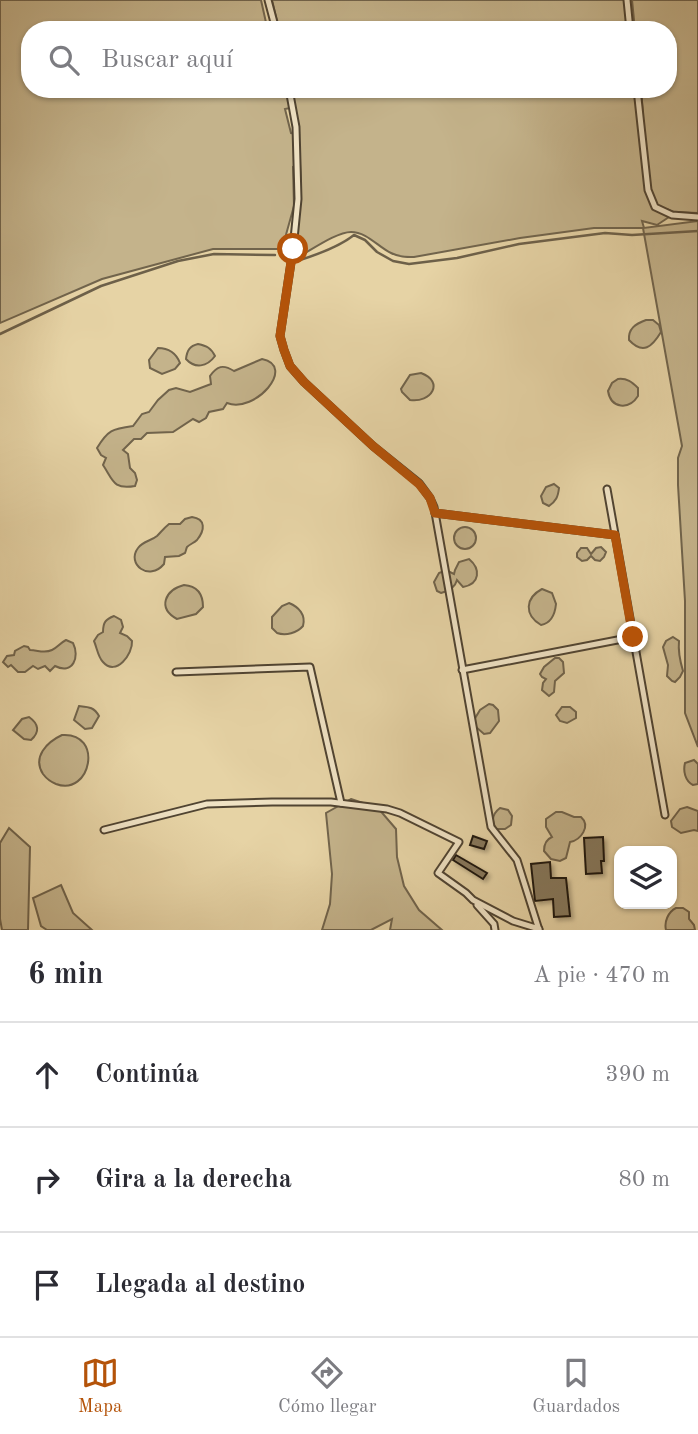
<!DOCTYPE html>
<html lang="es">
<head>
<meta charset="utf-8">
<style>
  :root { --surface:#fff; --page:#f7f7f7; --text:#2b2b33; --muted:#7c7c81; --line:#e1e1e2; --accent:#b45309 }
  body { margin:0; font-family:"Old Standard TT",serif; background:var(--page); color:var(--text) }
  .controls { position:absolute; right:21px; bottom:21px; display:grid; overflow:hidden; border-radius:14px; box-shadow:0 2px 5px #0004 }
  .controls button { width:63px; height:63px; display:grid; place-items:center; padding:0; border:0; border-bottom:2px solid var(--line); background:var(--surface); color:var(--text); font:35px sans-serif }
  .stop { position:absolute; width:21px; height:21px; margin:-16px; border:5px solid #b45309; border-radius:50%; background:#fff }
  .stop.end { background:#b45309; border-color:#fff; box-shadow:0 2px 7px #0008 }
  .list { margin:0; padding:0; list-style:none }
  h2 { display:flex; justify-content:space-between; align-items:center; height:91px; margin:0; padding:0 28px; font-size:30px }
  h2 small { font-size:23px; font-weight:400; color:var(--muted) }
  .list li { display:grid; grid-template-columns:46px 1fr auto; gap:21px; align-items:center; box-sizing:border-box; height:105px; padding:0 28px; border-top:2px solid var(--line) }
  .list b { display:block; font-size:26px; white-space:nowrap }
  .list em { font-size:23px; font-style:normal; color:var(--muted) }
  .icon { flex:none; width:38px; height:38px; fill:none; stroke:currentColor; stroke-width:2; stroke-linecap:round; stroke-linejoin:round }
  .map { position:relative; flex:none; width:698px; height:930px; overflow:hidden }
  .search { position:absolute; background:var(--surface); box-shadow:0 2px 5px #0004; left:21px; right:21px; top:21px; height:77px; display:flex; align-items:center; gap:18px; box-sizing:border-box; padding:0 24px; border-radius:28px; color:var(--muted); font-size:26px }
  .sheet { height:406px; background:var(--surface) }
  nav { display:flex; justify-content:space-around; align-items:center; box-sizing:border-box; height:98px; border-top:2px solid var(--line); background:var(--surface); font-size:19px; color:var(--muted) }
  nav a { display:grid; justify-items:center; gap:4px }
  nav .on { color:var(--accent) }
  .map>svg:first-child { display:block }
</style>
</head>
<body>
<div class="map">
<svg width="698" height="930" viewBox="0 0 698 930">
  <defs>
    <filter id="shadow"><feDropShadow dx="3" dy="3" stdDeviation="2" flood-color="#0004"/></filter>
  </defs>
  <rect width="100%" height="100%" fill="#e6d3a5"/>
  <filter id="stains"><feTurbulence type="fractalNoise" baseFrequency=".00286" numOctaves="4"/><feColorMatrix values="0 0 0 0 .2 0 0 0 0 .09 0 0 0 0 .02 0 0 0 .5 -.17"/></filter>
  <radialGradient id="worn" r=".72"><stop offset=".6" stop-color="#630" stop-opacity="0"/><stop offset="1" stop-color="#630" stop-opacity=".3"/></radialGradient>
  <!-- green -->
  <g fill="#c4b38b" stroke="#71644c" stroke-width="2" fill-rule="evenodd">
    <path d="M0 0H261L267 27 276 30H30V89H637L643 114 641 89H668V30H635L632 0H698V213L674 212 669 210V217L657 225 642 221 644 228 698 221V747L685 713V601L678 485V458L682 446 643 228H594L520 238 414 257C406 257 399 257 391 253 378 247 367 232 351 232 337 232 313 249 300 256H295L301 187 300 164 293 167 294 206 282 249H213L102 279 0 323ZM295 107 299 134 291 133 285 109Z"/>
    <path d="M272 0H629L632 30H279Z"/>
    <path d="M646 320H653L659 325 661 332C652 347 643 355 629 340 628 329 635 324 646 320Z"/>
    <path d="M198 344C207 346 211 348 215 356 207 367 195 369 186 359 187 350 190 346 198 344Z"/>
    <path d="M158 348C169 348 176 353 180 363L175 369 162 374 150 368 149 360Z"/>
    <path d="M262 359C297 366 255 414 227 403L223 409 209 412 206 418 199 422 193 419 173 432 147 433 141 439H134L123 450 128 454 130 468 135 473 137 480 135 486C113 490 113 480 103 465L106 458 101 455 97 448C108 430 112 429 133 426L142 414 149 412 158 400 169 390 176 388 190 392 211 384 210 376C217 366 223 364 234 371Z"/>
    <path d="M421 373C445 382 431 403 410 400L402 392 401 389 410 375Z"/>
    <path d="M618 379C627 378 632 382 638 388V396C629 410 611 409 608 391L612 383Z"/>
    <path d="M554 484 559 488C558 497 556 501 549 506L543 503 541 496 546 487Z"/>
    <path d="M192 517C206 519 205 530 197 540 194 543 190 544 187 547 186 549 186 551 185 553L179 556 165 557 164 564C149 582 126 564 138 548 143 541 151 541 157 536 161 532 164 528 169 524H180L185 519Z"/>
    <circle cx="465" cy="538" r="11"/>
    <path d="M601 547 606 552 604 557 600 561 595 560 591 556 587 560 582 561 577 557V553L581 548H587L591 554 596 548Z"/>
    <path d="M469 559C481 569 480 584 463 587L457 580C455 588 449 591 441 593L437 591 434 582 439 573 446 570 454 574 455 570 459 562Z"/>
    <path d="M184 585C197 586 203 594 203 607L196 614 177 619C157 608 165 590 184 585Z"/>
    <path d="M542 589 552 593 556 604C555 614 552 623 541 625 524 615 525 598 542 589Z"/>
    <path d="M289 603C299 607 306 615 303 626 297 633 286 636 277 633L272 628V617L282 606Z"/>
    <path d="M114 616 121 620 123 627 120 633 127 636 132 641C133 654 116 677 103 662 98 657 97 648 94 641L98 635 103 632C103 622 106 619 114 616Z"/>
    <path d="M673 637 679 641C678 651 680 661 683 671L680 677 675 682 672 681 667 676 668 665 663 647 666 641Z"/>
    <path d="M66 640 73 643C80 657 73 675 55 666L50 671 45 666 38 669 33 666 25 672H18L11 665 8 667 3 662 7 656 14 655 15 651 24 646 28 647 30 650C38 650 44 654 52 650 57 648 60 643 66 640Z"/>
    <path d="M555 658H559L563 662 564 673 555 681 554 692 549 696 542 690 543 683 546 679 542 677 540 674 544 667Z"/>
    <path d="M489 704 493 705 498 710 499 721 490 733 484 734 476 727 474 720 480 710Z"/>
    <path d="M79 706C89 707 94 707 99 716L92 728 85 729 74 720Z"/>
    <path d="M562 707H570L576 712V718L567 723 560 721 556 715Z"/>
    <path d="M29 717C39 724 40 732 31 740L24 739 13 730 22 719Z"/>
    <path d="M62 735C104 732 91 797 56 784 51 782 46 778 43 774 32 757 47 742 62 735Z"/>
    <path d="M694 760 698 764V784L693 785C685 781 683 771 685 763Z"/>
    <path d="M351 799 378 808 396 829 397 857 404 886 419 910 442 930H390L392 919 371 930H322L330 904 332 874 326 813Z"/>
    <path d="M687 807 698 811V831L694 830 681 833 672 827 671 821 680 809Z"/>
    <path d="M500 808 508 810 512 816 511 825 505 829H496C491 821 492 814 500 808Z"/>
    <path d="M556 812H562L574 817H581C591 826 581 840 570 842L566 858 560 861 551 859 544 851C544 844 547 839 552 837L546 827V819Z"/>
    <path d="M9 828 30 847 28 930H2L0 919V843Z"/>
    <path d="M61 885 73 913 92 930H47L41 926 33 898Z"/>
    <path d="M676 908H683L689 912V919L694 925 695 930H666C664 922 668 912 676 908Z"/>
  </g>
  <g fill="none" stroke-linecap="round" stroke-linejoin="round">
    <!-- stream -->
    <g stroke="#6d6049" stroke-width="2.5">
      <path d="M300 260C319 254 339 247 354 235L365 240 377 252 393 261 409 264 457 258 519 244 605 233 632 235 698 231"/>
      <path d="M0 334 101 286 178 261 214 254 275 255"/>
    </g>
  </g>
  <!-- building -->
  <g fill="#86785c" stroke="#1e150c" stroke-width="2" filter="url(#shadow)">
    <path d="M473 836 487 841 484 849 470 845Z"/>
    <path d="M603 837 604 861H601L602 873 586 874 584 838Z"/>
    <path d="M456 855 487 873 483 879 453 860Z"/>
    <path d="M550 862 551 878H566L570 916 554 917 553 899 535 901 531 864Z"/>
  </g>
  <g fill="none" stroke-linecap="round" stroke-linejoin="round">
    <!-- lane casing -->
    <g stroke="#504432" stroke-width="9">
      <g id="lane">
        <path d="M268 0 276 30"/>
        <path d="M627 0 630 30"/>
        <path d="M289 89 296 127 298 199 293 249 280 336 284 350 290 366 304 382 373 446 419 483 430 498 434 507 491 827 517 860 539 930"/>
        <path d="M637 89 648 190 655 207 672 215 698 217"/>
        <path d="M607 489 665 815"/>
        <path d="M435 513 615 535"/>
        <path d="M462 670 633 637"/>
        <path d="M176 672 310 667 341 803"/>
        <path d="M104 830 207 804 272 802H331L387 809 400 813 459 842 438 873 466 893 473 900 513 921 539 929"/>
        <path d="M477 905 494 924 495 930"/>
      </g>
    </g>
    <!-- lane -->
    <use href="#lane" stroke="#efe2c4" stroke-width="5"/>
  </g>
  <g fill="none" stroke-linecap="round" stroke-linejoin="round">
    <!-- route -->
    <path stroke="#b45309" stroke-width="9" d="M293 249 280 336 284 350 290 366 304 382 373 446 419 484 430 498 435 513 615 535 633 637"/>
  </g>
  <rect width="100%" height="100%" filter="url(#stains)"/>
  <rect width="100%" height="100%" fill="url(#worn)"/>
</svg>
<div class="controls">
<button><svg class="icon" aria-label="layers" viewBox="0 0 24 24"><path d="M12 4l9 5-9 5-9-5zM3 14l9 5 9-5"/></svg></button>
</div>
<div class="stop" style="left:293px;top:249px"></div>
<div class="stop end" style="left:633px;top:637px"></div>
<div class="search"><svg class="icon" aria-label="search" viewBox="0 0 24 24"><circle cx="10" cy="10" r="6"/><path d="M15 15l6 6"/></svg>Buscar aquí</div>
</div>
<section class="sheet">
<h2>6 min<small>A pie · 470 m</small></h2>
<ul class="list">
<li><svg class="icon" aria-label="ahead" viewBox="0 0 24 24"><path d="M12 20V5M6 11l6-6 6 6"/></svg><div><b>Continúa</b></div><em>390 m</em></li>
<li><svg class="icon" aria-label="right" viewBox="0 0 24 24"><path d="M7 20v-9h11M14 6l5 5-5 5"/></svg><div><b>Gira a la derecha</b></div><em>80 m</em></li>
<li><svg class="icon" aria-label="arrive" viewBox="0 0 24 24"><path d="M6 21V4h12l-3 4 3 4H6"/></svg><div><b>Llegada al destino</b></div></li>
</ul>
</section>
<nav>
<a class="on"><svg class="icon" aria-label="map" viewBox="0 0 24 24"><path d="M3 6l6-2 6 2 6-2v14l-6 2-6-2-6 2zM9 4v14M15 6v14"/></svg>Mapa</a>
<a><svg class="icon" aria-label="directions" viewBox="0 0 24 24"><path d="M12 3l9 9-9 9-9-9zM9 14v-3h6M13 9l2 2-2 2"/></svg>Cómo llegar</a>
<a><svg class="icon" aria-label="saved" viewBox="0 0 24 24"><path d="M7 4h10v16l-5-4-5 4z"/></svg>Guardados</a>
</nav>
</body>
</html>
